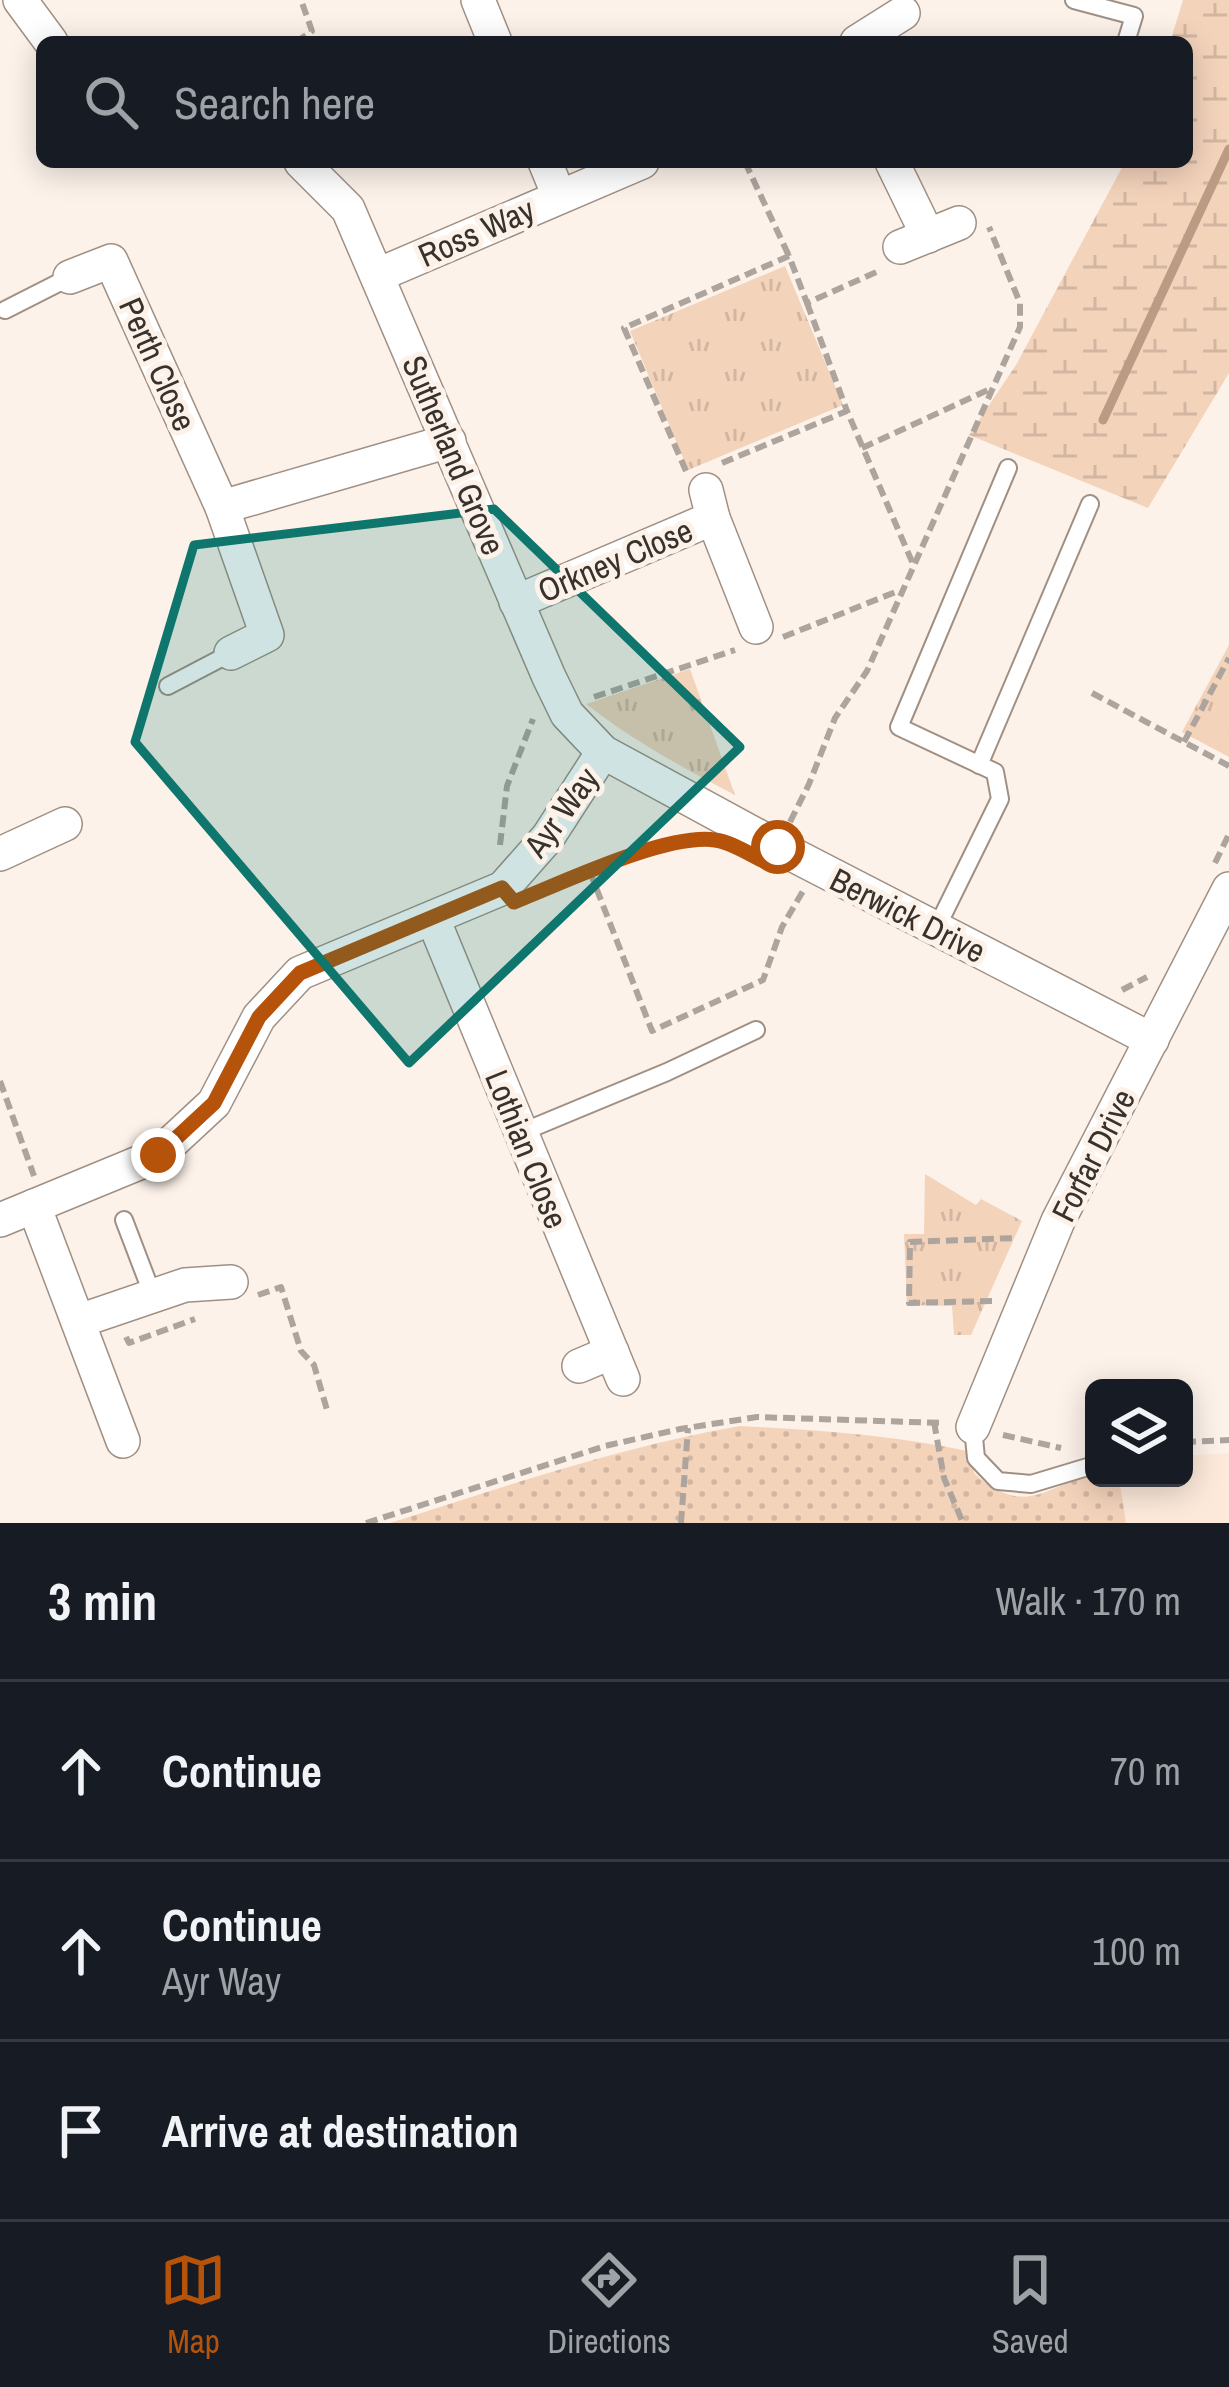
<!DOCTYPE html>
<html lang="en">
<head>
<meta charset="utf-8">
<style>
  :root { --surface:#171b24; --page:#242831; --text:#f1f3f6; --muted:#9ea1a6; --line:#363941; --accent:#b45309 }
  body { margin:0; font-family:"Archivo Narrow",sans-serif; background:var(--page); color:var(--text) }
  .controls { position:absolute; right:36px; bottom:36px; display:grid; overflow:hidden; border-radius:18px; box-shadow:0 6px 30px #0003 }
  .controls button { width:108px; height:108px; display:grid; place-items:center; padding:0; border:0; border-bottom:3px solid var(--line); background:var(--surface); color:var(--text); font:60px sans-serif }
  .stop { position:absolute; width:36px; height:36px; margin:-27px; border:9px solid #b45309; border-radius:50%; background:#fff }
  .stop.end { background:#b45309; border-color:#fff; box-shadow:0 3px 12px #0008 }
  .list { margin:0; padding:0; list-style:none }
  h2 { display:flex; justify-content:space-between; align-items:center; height:156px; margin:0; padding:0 48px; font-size:51px }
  h2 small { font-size:39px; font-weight:400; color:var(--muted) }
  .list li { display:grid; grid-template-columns:78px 1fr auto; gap:36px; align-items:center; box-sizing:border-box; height:180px; padding:0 48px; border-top:3px solid var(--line) }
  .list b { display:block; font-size:45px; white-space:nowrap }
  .list p { margin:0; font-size:39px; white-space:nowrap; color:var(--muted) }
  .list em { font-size:39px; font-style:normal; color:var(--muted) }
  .icon { flex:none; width:66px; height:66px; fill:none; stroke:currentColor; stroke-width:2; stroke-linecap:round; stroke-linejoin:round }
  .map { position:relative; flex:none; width:1229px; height:1523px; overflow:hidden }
  .search { position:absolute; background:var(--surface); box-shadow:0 6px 30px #0003; left:36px; right:36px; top:36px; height:132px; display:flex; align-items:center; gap:30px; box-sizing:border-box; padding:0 42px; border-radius:18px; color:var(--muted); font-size:45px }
  .sheet { height:696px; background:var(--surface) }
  nav { display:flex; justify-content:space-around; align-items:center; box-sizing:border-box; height:168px; border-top:3px solid var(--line); background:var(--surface); font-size:33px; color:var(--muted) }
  nav a { display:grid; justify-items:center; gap:6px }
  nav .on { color:var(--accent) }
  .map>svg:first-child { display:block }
</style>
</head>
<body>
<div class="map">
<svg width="1229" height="1523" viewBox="0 0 1229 1523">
  <defs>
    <pattern id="grass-tufts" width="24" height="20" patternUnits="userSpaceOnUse" patternTransform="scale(3)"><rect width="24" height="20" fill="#f4d3bb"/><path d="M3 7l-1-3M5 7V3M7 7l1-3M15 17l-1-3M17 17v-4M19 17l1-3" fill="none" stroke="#d2b6a1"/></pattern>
    <pattern id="wetland-marsh" width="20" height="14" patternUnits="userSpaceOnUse" patternTransform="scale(3)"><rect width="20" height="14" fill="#f4d3bb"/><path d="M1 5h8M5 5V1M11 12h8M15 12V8" fill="none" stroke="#d2b6a1"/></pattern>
    <pattern id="park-dots" width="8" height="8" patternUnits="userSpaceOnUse" patternTransform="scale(3)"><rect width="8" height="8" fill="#f4d3bb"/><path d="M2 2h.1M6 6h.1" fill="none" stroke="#d2b6a1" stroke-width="1.8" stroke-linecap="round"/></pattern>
  </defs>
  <rect width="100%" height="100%" fill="#fcf2ea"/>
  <!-- built -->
  <path fill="#fce9da" d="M1229 1453V1523H1126L1119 1478H1184V1456Z"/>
  <!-- grass -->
  <g fill="url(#grass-tufts)">
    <path d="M785 266 843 405 688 470 630 331Z"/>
    <path d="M1229 645V757L1182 732Z"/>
    <path d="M690 669 735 795C683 768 632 740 586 704Z"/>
    <path d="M925 1174 976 1205 981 1199 1022 1221 971 1335H954L952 1306 907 1305 904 1234H924Z"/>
  </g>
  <!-- wetland -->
  <path fill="url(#wetland-marsh)" d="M1183 0H1229V373L1148 508 969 435 1016 365 1125 162H1187V42H1170Z"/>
  <!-- park -->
  <path fill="url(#park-dots)" d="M740 1426C817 1430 896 1435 972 1452L974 1473C1021 1516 1045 1491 1094 1470V1478H1119L1126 1523H390C506 1486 620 1447 740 1426Z"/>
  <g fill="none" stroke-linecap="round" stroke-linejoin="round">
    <!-- stream -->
    <path stroke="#bb9b83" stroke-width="9" d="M1103 420 1229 149"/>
    <!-- lane casing -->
    <g stroke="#a09084" stroke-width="20">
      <g id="lane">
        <path d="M1074 0 1134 16 1126 42"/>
        <path d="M5 310 70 277"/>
        <path d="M168 686 231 653"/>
        <path d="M979 765 1090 504"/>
        <path d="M936 929 1000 799 995 772 899 727 1008 468"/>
        <path d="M520 1133 667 1072 756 1030"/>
        <path d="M124 1220 153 1296"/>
        <path d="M973 1427 976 1458 998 1481 1031 1484 1094 1465"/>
      </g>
    </g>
    <!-- street casing -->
    <g stroke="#a09084" stroke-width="36">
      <g id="street">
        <path d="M20 0 51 42"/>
        <path d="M478 0 495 42"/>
        <path d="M857 42 903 13"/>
        <path d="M301 162 348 209 549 677 567 714 603 752 778 847 1152 1040"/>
        <path d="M545 162 559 196"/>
        <path d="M892 162 928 236"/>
        <path d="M900 247 959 223"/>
        <path d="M378 275 642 162"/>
        <path d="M70 277 111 261 222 507 267 635 231 653"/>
        <path d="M706 490 713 518 756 627"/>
        <path d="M222 507 449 441"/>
        <path d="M516 602 713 518"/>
        <path d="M0 854 65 824"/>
        <path d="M433 919 623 1379"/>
        <path d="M34 1206 123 1441"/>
        <path d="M0 1220 158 1155 214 1103 259 1017 300 973 503 888 548 837 603 752"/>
        <path d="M79 1321 185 1285 231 1282"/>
        <path d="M579 1366 612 1352"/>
        <path d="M973 1427 1058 1221 1229 889"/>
      </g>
    </g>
    <!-- path -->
    <g stroke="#ada49d" stroke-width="6" stroke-dasharray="12 6" stroke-linecap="butt">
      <path d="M296 42 312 31 301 0"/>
      <path d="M745 162 789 256"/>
      <path d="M807 303 847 411"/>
      <path d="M862 448 988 390"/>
      <path d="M722 463 847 411 913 564"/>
      <path d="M686 471 624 328 789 256 807 303 881 270"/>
      <path d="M783 637 898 591"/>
      <path d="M1092 693 1229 766"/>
      <path d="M594 697 735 650"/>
      <path d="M1184 742 1229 658"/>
      <path d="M790 822 809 784 835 718 867 671 1020 327V303L989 227"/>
      <path d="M500 845 507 786 533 719"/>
      <path d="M1215 863 1229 834"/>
      <path d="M590 872 652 1031 763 980 782 927 803 891"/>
      <path d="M547 889 658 847 699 840"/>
      <path d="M1122 990 1147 977"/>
      <path d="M0 1081 34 1176"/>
      <path d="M258 1295 281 1287 301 1351 314 1365 327 1410"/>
      <path d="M992 1301 909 1303 910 1242 1016 1238"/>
      <path d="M126 1337 129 1343 195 1319"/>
      <path d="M934 1422 944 1478 963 1523"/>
      <path d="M1003 1435 1061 1448"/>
      <path d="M1184 1442 1229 1440"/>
      <path d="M366 1523 605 1446 680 1429 757 1417 943 1423"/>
      <path d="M681 1523 688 1428"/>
    </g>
    <!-- lane -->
    <use href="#lane" stroke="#fff" stroke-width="16"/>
    <!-- street -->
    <use href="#street" stroke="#fff" stroke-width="33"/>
  </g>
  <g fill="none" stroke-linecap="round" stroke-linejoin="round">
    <!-- route -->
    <path stroke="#b45309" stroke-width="15" d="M158 1155 214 1103 259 1017 300 973 502 888 514 902C562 883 666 833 715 840 732 842 752 856 768 863L778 847"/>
  </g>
  <!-- marked area -->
  <path fill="#0f766e" fill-opacity="0.2" stroke="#0f766e" stroke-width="9" stroke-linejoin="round" d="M494 509 740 747 409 1063 135 742 194 545Z"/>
  <g text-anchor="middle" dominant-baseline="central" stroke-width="10" stroke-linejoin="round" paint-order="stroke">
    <!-- street labels -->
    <g font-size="33" fill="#38322d" stroke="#fcf2ea">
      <text transform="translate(476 232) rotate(-24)">Ross Way</text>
      <text transform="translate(158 364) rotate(66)">Perth Close</text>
      <text transform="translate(454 455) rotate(67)">Sutherland Grove</text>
      <text transform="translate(615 560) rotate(-23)">Orkney Close</text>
      <text transform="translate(561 812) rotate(-54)">Ayr Way</text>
      <text transform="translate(908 915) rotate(27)">Berwick Drive</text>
      <text transform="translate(527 1149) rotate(68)">Lothian Close</text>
      <text transform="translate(1093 1155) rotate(-63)">Forfar Drive</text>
    </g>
  </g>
</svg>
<div class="controls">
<button><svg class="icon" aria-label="layers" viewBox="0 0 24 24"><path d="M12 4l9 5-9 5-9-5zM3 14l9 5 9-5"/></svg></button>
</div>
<div class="stop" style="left:778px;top:847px"></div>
<div class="stop end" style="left:158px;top:1155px"></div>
<div class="search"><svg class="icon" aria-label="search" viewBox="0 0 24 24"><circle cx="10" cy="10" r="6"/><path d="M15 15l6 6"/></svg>Search here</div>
</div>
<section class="sheet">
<h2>3 min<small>Walk · 170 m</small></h2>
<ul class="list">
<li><svg class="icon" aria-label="ahead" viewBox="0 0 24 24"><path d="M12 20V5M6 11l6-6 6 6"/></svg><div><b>Continue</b></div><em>70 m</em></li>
<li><svg class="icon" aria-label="ahead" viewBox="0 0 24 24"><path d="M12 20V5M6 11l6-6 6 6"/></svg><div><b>Continue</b><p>Ayr Way</p></div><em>100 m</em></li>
<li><svg class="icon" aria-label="arrive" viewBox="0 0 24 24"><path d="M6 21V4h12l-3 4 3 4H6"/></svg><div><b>Arrive at destination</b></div></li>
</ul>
</section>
<nav>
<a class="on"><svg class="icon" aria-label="map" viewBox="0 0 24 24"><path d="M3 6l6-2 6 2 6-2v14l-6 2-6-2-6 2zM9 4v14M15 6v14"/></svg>Map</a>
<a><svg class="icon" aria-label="directions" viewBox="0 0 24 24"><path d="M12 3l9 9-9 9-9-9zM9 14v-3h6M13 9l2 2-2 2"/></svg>Directions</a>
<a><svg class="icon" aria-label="saved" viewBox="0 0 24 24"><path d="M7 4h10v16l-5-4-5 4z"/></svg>Saved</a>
</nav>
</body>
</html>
